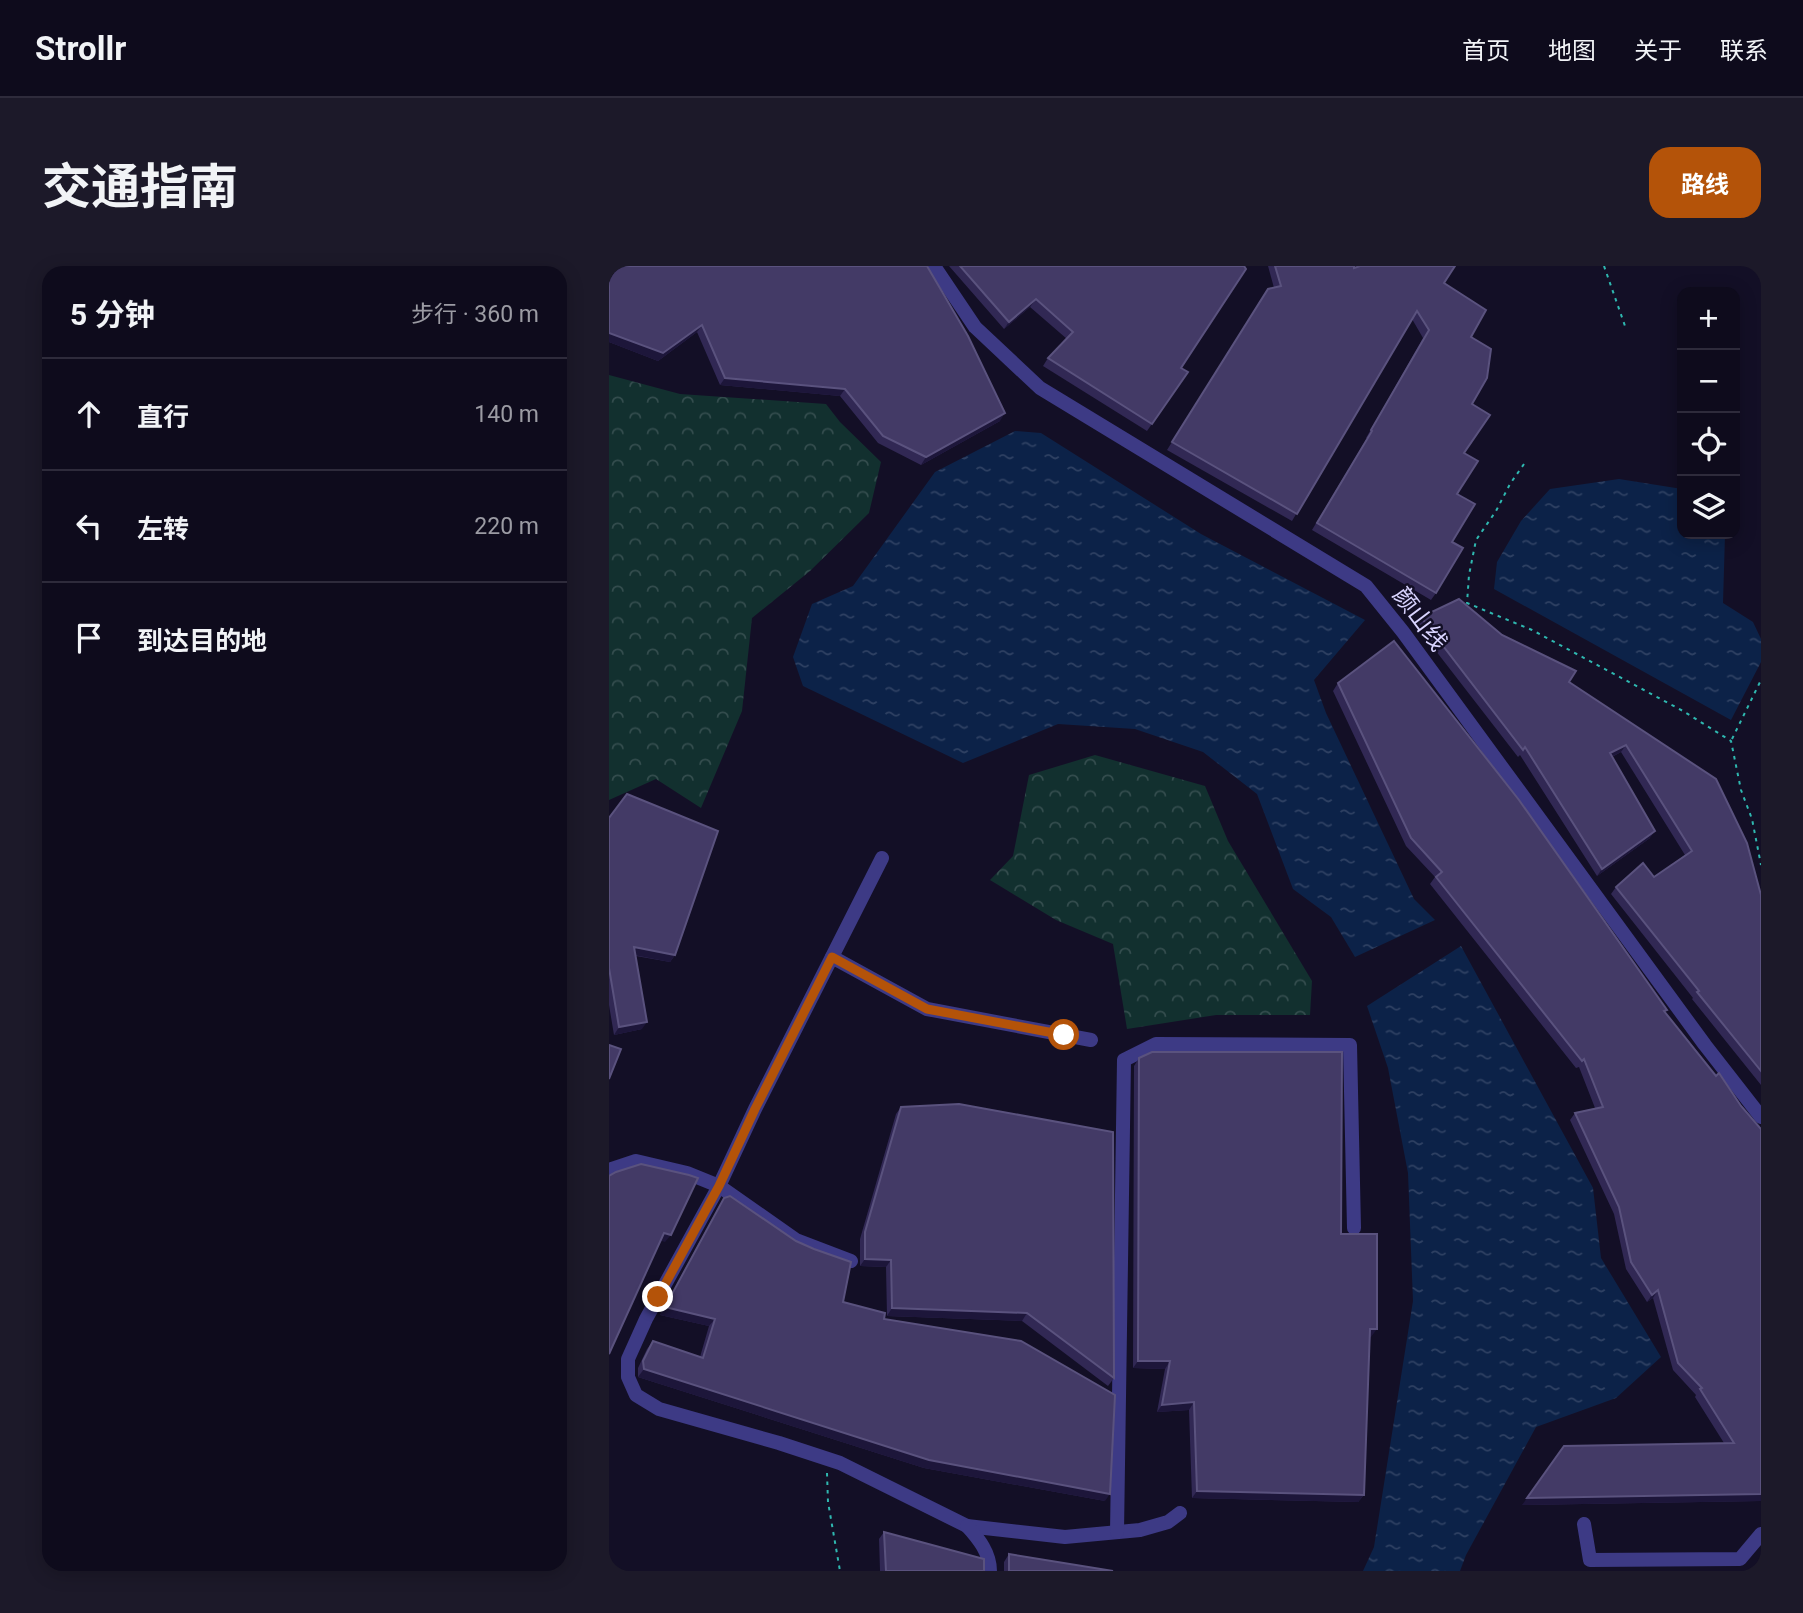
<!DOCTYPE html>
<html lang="zh">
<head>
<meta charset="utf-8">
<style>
  :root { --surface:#0e0b1c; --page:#1c1929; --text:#f1f3f6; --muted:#9b9ba3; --line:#2e2b3b; --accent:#b45309 }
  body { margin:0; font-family:Roboto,"Noto Sans SC",sans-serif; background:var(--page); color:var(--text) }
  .controls { position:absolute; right:21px; top:21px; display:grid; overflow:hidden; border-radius:14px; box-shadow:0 4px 18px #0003 }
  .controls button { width:63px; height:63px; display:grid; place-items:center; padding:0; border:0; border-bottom:2px solid var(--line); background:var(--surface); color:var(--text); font:35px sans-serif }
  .stop { position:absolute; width:21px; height:21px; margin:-16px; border:5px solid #b45309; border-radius:50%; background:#fff }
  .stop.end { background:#b45309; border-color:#fff; box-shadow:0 2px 7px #0008 }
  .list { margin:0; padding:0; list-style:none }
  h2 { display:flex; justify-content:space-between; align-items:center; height:91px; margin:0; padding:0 28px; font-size:30px }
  h2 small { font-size:23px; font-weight:400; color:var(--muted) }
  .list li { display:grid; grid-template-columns:46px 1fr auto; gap:21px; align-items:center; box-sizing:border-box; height:112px; padding:0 28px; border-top:2px solid var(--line) }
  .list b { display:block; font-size:26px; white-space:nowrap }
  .list em { font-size:23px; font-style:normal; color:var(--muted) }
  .icon { flex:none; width:38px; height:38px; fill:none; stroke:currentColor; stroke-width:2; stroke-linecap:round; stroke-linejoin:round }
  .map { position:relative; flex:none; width:1152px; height:1305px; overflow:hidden; border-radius:21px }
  header { display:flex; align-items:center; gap:42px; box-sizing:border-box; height:98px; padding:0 35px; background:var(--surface); border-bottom:2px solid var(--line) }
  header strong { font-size:33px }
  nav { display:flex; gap:38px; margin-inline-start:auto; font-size:24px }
  .intro { display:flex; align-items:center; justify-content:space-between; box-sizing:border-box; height:168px; padding:0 42px }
  h1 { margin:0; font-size:49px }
  .button { padding:18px 32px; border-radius:21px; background:var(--accent); color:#fff; font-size:24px; font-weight:700 }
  main { display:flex; gap:42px; padding:0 42px }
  aside { flex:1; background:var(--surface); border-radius:21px; box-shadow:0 4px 18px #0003 }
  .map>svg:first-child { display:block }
</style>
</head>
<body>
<header>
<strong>Strollr</strong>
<nav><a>首页</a><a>地图</a><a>关于</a><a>联系</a></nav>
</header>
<div class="intro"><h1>交通指南</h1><a class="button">路线</a></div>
<main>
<aside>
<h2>5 分钟<small>步行 · 360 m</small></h2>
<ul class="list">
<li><svg class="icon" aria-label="ahead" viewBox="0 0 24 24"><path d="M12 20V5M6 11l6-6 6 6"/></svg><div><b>直行</b></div><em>140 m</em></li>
<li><svg class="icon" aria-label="left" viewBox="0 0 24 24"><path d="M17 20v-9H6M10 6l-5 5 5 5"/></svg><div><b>左转</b></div><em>220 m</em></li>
<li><svg class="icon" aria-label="arrive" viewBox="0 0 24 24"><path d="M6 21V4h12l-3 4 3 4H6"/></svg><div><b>到达目的地</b></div></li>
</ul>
</aside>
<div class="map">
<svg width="1152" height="1305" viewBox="0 0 1152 1305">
  <defs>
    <pattern id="forest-crowns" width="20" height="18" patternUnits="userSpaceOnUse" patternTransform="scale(1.75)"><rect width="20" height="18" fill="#12302f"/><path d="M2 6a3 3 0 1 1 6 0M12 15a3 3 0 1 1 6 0" fill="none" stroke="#344d4e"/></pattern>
    <pattern id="water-ripples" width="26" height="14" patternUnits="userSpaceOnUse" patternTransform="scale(1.75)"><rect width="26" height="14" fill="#0c2248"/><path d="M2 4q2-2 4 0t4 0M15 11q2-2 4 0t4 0" fill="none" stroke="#2f4163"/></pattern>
  </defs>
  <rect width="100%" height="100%" fill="#130f26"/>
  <!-- forest -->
  <g fill="url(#forest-crowns)">
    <path d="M0 109 71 128 217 138 231 156 272 196 260 247 201 305 143 352 133 445 92 542 47 513 0 534Z"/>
    <path d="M486 489 596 520 619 575 703 715 701 749H607L518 763 504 678 447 654 381 614 404 590 420 509Z"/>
  </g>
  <!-- water -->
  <g fill="url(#water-ripples)">
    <path d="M406 165 432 167 592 268 756 354 705 414 717 447 805 633 826 654 746 691 722 651 684 623 648 528 594 486 526 463 449 458 354 497 194 420 184 391 203 338 244 320 326 206Z"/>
    <path d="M1010 213 1073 223V268H1116L1114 337 1144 356 1152 373V396L1122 454 885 323 888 296 912 255 941 223Z"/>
    <path d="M852 680 984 922 992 992 1052 1091 1007 1132 927 1161 857 1289 851 1305H754L765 1281 804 1035 799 907 779 802 758 740Z"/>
  </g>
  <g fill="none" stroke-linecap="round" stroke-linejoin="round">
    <!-- path -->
    <g stroke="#2fb8b0" stroke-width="2" stroke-dasharray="3.5 5" stroke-linecap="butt">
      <path d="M995 0 1016 60"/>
      <path d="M915 198 901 218 887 245 867 274 860 309 858 337 923 364 1074 445 1122 475 1132 524 1143 553 1152 599"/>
      <path d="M1123 473 1152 414"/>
      <path d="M218 1207 219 1236 231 1305"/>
    </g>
    <!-- minor -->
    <g stroke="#3d3a85" stroke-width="14">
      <path d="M325 0 366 61 431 122 757 320 794 366 1096 779 1152 851"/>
      <path d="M273 592 146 843 110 920 37 1053 19 1093V1111L27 1129 50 1143 170 1177 231 1197 358 1260 456 1271 531 1264 559 1256 571 1247"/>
      <path d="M223 691 318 743 482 774"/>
      <path d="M0 904 27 895 78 907 110 920 187 974 242 995"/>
      <path d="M975 1258 981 1294 1131 1293 1152 1268"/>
      <path d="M358 1260C370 1273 381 1287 381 1305"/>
      <path d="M508 1266 515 794 547 778 741 779 745 962"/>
    </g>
  </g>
  <!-- wall -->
  <g fill="#312854">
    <path d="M0 0 391 155 312 199 269 177 231 130 111 119 88 66 49 95 0 76Z"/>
    <path d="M340 0H635L572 102 579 106 538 165 434 100 439 92 458 73 421 41 395 63Z"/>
    <path d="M659 0H745V2L835 17 862 71 863 138 848 228 843 276 827 327 822 334 703 264 758 172H757L814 72 803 53 683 255 558 184 654 30 665 22Z"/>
    <path d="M812 351 893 369 960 416 1152 629V819L1083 733 1084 732 1002 628 1007 621 1045 611 1076 589 1012 486 1003 491 1041 572 988 610 911 489 909 491 806 358Z"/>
    <path d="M729 417 1058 744 1056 746 1152 863V1235L913 1239 1115 1177 1086 1131 1087 1129 1064 1104 1044 1032 1038 1036 1017 1003 1005 948 961 854 966 847 986 842 970 801 967 802 821 618 826 611 797 580 724 425Z"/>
    <path d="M0 552 66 689 61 696 27 690 33 763 5 769 0 739Z"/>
    <path d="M530 792 732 968 762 1071H761L755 1229 749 1236 583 1232 580 1144 548 1146 556 1103 524 1102 525 800Z"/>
    <path d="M292 841 505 1112 499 1120 413 1055 278 1050 277 1001 251 1000V973L287 848Z"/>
    <path d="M115 932 234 1036 275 1053 496 1235 315 1202 29 1111V1102L38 1083 44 1075 91 1091 100 1060 51 1049 110 940Z"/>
    <path d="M275 1266 375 1305H271L270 1273Z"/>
    <path d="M400 1288 504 1305H395V1296Z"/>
  </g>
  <!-- shaded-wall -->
  <g fill="#1d163a">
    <path d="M427 33 421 41 395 63 400 56Z"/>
    <path d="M93 59 88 66 49 95 0 76V67Z"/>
    <path d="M116 112 236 123 231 130 111 119Z"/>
    <path d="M396 147 391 155 312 199 317 191Z"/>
    <path d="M1017 479 1012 486 996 494 1001 487Z"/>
    <path d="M1046 565 1041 572 988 610 993 603Z"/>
    <path d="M25 681 66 689 61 696 20 688Z"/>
    <path d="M38 756 33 763 5 769 10 761Z"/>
    <path d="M55 967 62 969 56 976 50 974Z"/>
    <path d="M256 993 282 994 277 1001 251 1000Z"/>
    <path d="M1049 1024 1044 1032 1038 1036 1043 1029Z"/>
    <path d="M56 1041 106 1053 100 1060 51 1049Z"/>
    <path d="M283 1042 418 1047 413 1055 278 1050Z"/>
    <path d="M761 1063H768L762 1071H756Z"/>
    <path d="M529 1095H561L556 1103 524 1102Z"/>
    <path d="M35 1103 501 1228 496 1235 315 1202 29 1111Z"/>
    <path d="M585 1136 580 1144 548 1146 553 1139Z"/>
    <path d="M588 1225 755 1229 749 1236 583 1232Z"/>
    <path d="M1152 1228V1235L913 1239 918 1232Z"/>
  </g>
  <!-- building -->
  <g fill="#433a66" stroke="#5a527e" stroke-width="2">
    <path d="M0 0H318L359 70 396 147 317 191 274 170 236 123 116 112 93 59 54 87 0 67Z"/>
    <path d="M351 0H635L637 3 572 102 579 106 543 158 439 92 464 66 427 33 400 56Z"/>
    <path d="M666 0H745V2L751 0H846L835 17 877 44 862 71 882 83 878 112 863 138 881 149 855 187 869 195 848 228 866 238 843 276 854 282 827 327 708 257 763 165 762 164 820 64 808 45 688 248 563 176 659 23 672 20Z"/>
    <path d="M850 333 893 369 967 405 960 416 1107 513 1138 577 1152 629V805L1088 726 1090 725 1007 621 1034 597 1045 611 1083 585 1017 479 1001 487 1046 565 993 603 916 481 914 484 812 351Z"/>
    <path d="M785 375 910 534 1058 744 1055 745 1107 810 1110 807 1132 840 1152 863V1228L918 1232 955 1180 1125 1177 1091 1123 1093 1122 1069 1097 1049 1024 1043 1029 1022 996 1010 941 966 847 994 841 975 793 973 795 827 611 833 606 802 572 729 417Z"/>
    <path d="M18 528 109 565 66 689 25 681 38 756 10 761 0 702V552Z"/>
    <path d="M0 779 12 783 0 813Z"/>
    <path d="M543 786H733L732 968H768V1063H761L755 1229 588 1225 585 1136 553 1139 561 1095H529L530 792Z"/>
    <path d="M350 838 504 866 505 1112 418 1047 283 1042 282 994 256 993V966L292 841Z"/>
    <path d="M32 898 80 909 89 912 62 969 55 967 0 1088V910L7 906Z"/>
    <path d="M121 930 187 975 205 983 242 996 234 1036 276 1047 275 1053 412 1075 506 1129 501 1228 320 1194 35 1103 34 1095 44 1075 94 1092 106 1053 56 1041 115 932Z"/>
    <path d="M275 1266 375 1293V1305H277Z"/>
    <path d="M400 1288 504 1305H400Z"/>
  </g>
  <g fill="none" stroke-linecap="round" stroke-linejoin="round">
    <!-- route -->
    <path stroke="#b45309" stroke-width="9" d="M49 1031 110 920 146 843 223 691 318 743 455 769"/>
  </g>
  <g text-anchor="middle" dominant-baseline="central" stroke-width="5" stroke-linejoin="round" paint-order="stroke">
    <!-- street labels -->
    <g font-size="24" fill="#d9d4ff" stroke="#130f26">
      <text transform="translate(811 353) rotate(53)">颜山线</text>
    </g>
  </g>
</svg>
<div class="controls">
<button>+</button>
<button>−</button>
<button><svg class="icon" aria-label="locate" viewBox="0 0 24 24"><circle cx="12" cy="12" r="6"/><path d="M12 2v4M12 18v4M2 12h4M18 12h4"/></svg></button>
<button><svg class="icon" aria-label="layers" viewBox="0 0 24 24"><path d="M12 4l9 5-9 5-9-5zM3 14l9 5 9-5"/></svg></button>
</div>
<div class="stop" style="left:455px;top:769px"></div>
<div class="stop end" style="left:49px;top:1031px"></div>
</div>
</main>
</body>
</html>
